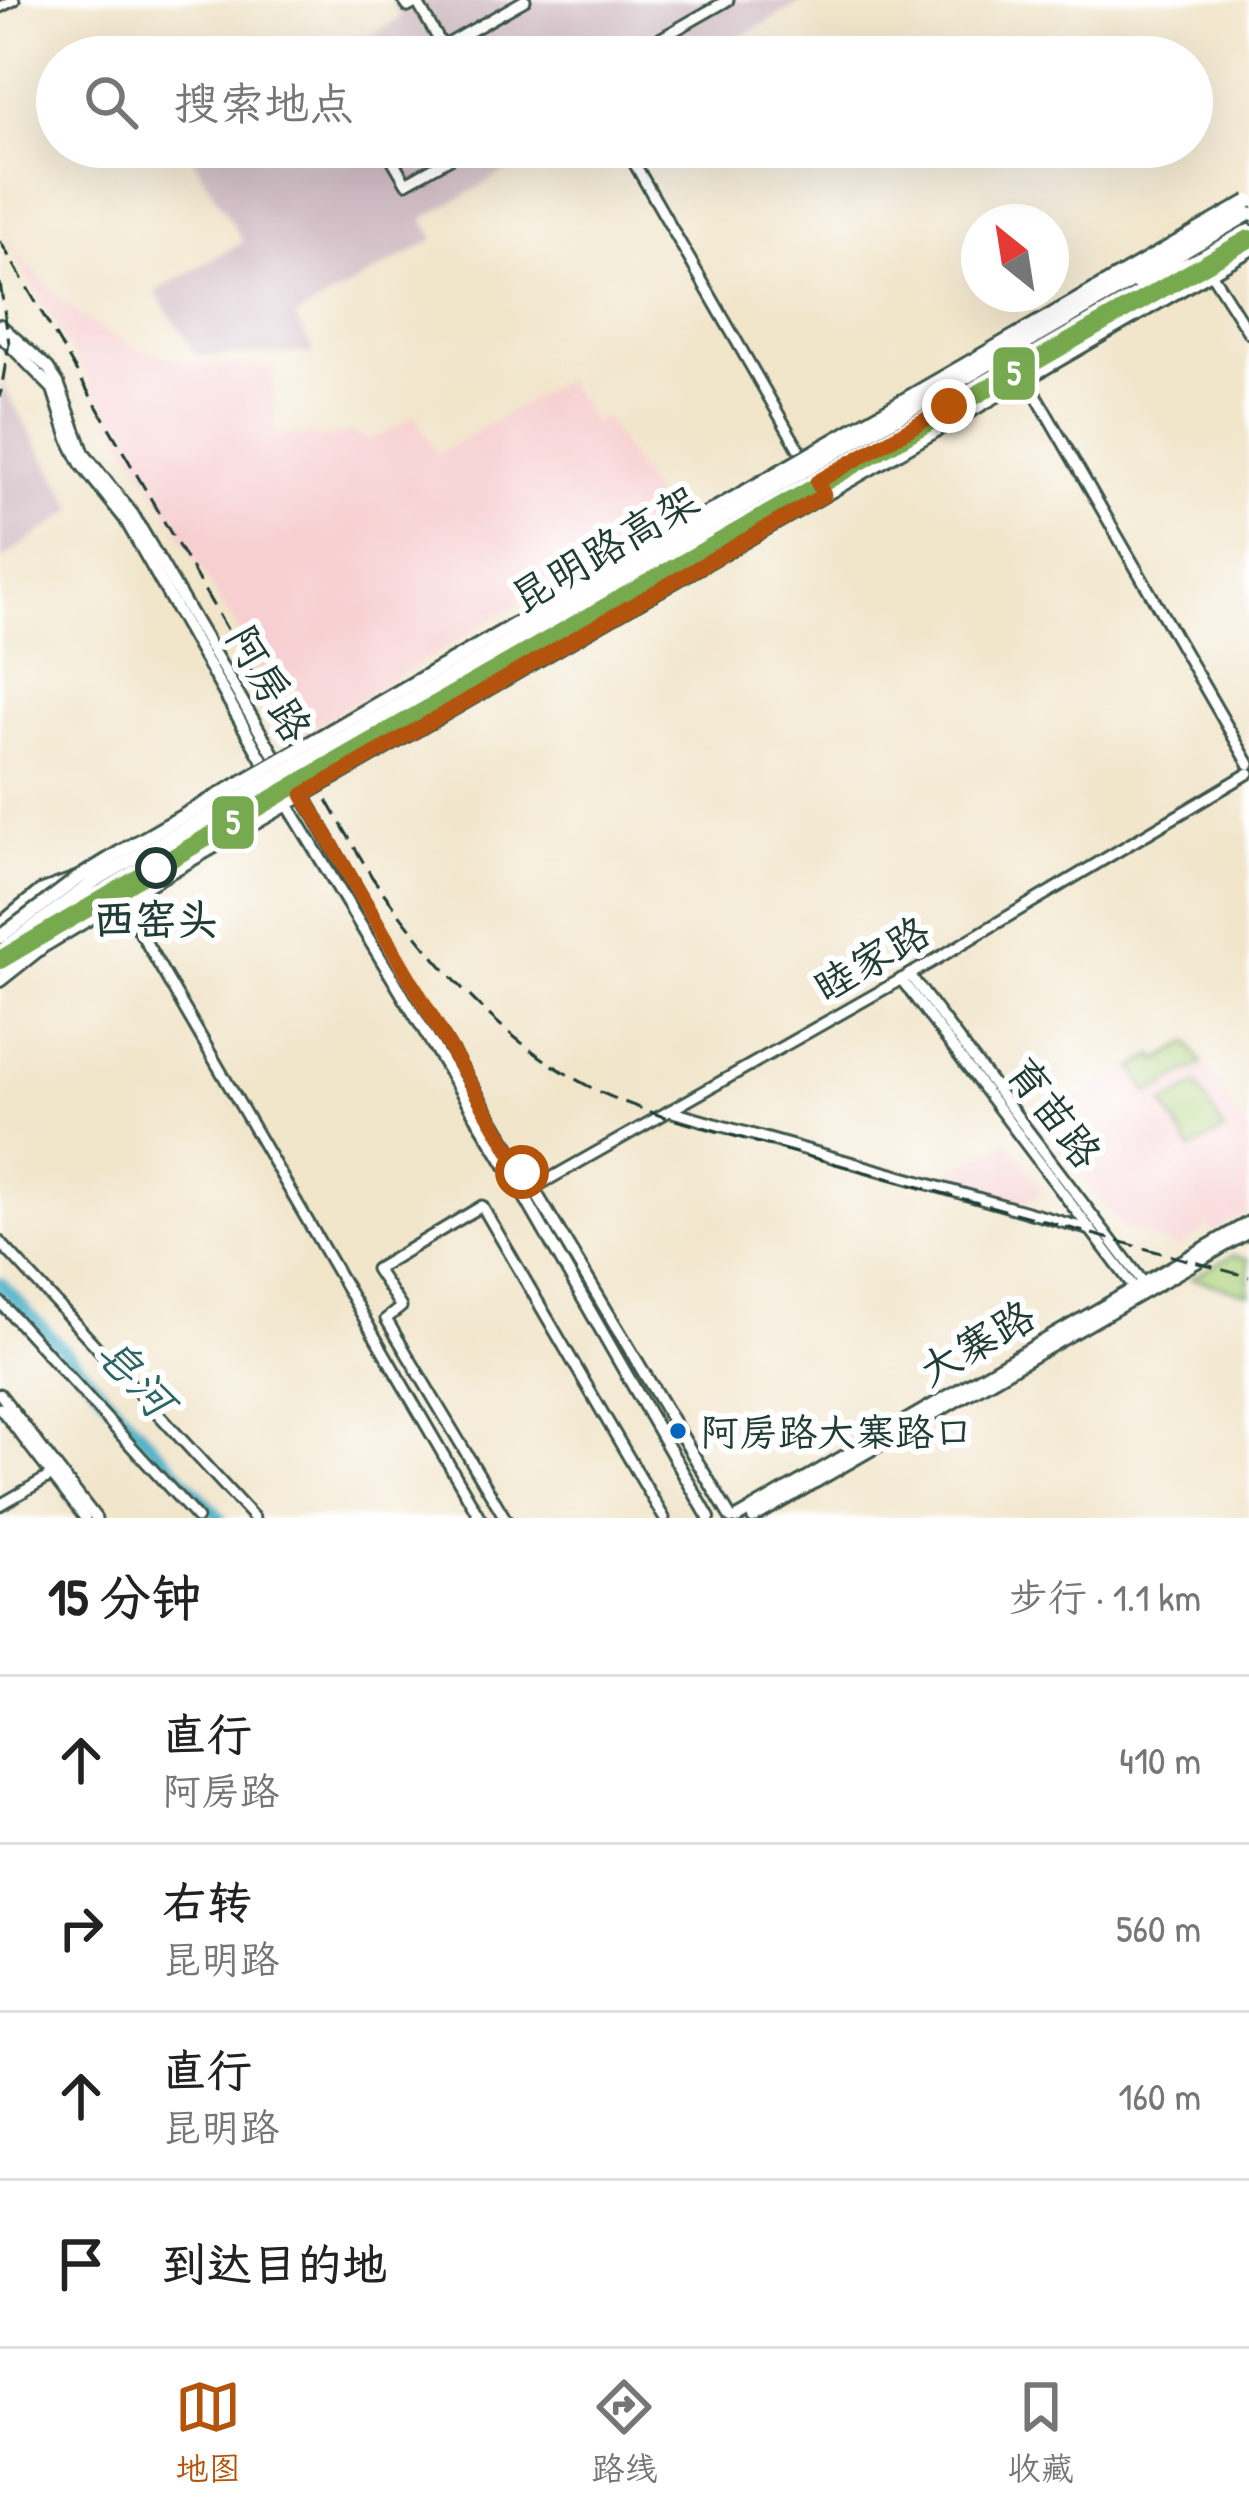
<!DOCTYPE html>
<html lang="zh">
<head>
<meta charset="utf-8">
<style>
  :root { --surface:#fff; --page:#f2f2f2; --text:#222; --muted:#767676; --line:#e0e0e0; --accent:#b45309 }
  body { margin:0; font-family:"Patrick Hand","LXGW WenKai TC",sans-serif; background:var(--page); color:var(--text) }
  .compass { position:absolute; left:961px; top:204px; width:108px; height:108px; border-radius:50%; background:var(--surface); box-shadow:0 12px 48px #0002; rotate:330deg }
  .stop { position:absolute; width:36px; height:36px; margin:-27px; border:9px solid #b45309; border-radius:50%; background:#fff }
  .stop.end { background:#b45309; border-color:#fff; box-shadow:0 3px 12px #0008 }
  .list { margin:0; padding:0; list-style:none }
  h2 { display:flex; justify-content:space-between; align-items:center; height:156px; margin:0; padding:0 48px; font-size:51px }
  h2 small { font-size:39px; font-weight:400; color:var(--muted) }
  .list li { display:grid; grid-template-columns:78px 1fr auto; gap:36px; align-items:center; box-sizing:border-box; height:168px; padding:0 48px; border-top:3px solid var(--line) }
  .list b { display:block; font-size:45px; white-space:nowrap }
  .list p { margin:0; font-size:39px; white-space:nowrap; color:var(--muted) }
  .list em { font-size:39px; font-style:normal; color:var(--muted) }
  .icon { flex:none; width:66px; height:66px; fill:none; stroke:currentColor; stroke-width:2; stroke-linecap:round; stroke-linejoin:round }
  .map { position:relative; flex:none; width:1249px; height:1518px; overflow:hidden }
  .search { position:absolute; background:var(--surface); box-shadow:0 12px 48px #0002; left:36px; right:36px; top:36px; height:132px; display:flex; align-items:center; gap:30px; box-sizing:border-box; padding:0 42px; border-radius:66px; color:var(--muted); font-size:45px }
  .sheet { height:828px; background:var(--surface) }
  nav { display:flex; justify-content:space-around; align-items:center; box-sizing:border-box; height:168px; border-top:3px solid var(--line); background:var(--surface); font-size:33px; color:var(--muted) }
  nav a { display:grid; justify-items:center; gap:6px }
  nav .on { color:var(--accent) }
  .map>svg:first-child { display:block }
</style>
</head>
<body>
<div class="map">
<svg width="1249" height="1518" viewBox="0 0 1249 1518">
  <rect width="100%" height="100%" fill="#fff"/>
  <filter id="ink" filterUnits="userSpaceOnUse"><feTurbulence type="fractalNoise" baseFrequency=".00833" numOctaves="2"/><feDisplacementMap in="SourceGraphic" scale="24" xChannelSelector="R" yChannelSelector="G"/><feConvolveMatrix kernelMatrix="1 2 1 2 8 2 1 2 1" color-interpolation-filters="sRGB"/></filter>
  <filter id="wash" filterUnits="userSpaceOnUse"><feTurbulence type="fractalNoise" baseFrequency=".004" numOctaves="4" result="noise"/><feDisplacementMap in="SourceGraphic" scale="48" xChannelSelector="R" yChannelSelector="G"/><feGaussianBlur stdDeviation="2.7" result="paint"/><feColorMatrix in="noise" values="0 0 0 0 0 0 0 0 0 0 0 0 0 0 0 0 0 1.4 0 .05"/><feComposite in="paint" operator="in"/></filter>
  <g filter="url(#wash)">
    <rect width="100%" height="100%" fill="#f1e5ca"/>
    <!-- built -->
    <g fill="#f7cfd0">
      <path d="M0 231 29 267 76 313 106 332 147 351 195 364 274 367 275 434 325 437 354 432 370 441 415 416 438 454 565 379 592 422 604 416 665 514 301 736Z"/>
      <path d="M1189 1040 1249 1134V1141L1229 1154 1249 1144V1212L1212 1233 1190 1195 1207 1228 1178 1247 1124 1229 1035 1123 1154 1053 1158 1058Z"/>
      <path d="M1008 1140 1043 1192 1019 1205 947 1188 951 1171Z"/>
    </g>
    <!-- industrial -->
    <g fill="#d2bdc5">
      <path d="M391 0H805L706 57H335L400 18Z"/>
      <path d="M186 147H549L423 219 435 239 295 317 315 353 197 356 155 292 243 242Z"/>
      <path d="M0 380 75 509 0 561Z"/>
    </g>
    <!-- green -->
    <g fill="#acd17b" stroke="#668758" stroke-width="3">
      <path d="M1189 1042 1202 1064 1149 1094 1133 1068 1154 1055 1158 1060Z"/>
      <path d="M1197 1085 1224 1131 1191 1150 1164 1104Z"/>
      <path d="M1233 1255 1249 1259V1294L1191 1278Z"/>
    </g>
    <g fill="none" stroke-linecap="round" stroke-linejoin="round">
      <!-- river -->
      <path stroke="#45aec4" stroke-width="14" d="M0 1283 219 1518"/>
    </g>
  </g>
  <g filter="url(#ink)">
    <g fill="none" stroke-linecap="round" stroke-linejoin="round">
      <!-- minor casing -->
      <g stroke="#3e564a" stroke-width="15">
        <g id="minor">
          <path d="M403 0 408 7 420 0"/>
          <path d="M417 2 443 47"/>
          <path d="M0 7 14 0"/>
          <path d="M425 57 525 0"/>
          <path d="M628 57 728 0"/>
          <path d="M385 147 406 183 470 147"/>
          <path d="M625 147 825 495"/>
          <path d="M1211 273 1249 333"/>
          <path d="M1026 378 1249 764"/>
          <path d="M122 901 480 1518"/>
          <path d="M909 974 1146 1286"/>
          <path d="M901 979 1136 1290"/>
          <path d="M669 1111 1091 1230"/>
          <path d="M523 1194 930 963 1249 773"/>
          <path d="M0 1242 254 1518"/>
          <path d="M0 1302 197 1518"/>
          <path d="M0 1394 96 1518"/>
          <path d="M0 1408 85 1518"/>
          <path d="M0 1505 52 1475"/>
          <path d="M505 1518 386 1319 401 1307 376 1269 482 1206 664 1518"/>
        </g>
      </g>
      <!-- major casing -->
      <g stroke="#3e564a" stroke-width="16">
        <g id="major">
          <path d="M1226 243 1249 230"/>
          <path d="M0 325 48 368 58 383 84 454 133 515 292 786 303 795 394 956 731 1518"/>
          <path d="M0 335 53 389 70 442 81 464 125 519 288 805 523 1194 709 1518"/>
          <path d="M120 869 189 846 1174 274"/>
          <path d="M0 924 40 891 81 876"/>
          <path d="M0 981 43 947 95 916 1249 251"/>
          <path d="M737 1518 1249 1222"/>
          <path d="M753 1518 1249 1232"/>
        </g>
      </g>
      <!-- minor -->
      <use href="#minor" stroke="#fff" stroke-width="9"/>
      <!-- major -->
      <use href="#major" stroke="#fff" stroke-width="10"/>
      <!-- rail -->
      <g stroke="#1f3d34" stroke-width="3" stroke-dasharray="18 9" stroke-linecap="butt">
        <path d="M0 241 372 877C432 960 498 1040 592 1088 613 1099 638 1107 661 1116L1249 1277"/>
        <path d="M0 283 9 343 0 397"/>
      </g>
      <!-- highway-bridge casing -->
      <g stroke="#3e564a" stroke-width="18" stroke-linecap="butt">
        <g id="highway-bridge">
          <path d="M1139 284 1249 238"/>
          <path d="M0 937 77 879 119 853 1249 201"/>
          <path d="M0 952 96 880 1249 214"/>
        </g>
      </g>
      <!-- highway-bridge -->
      <use href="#highway-bridge" stroke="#fff" stroke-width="12"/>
      <!-- metro-1 casing -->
      <g stroke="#fff" stroke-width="27">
        <path id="metro-1" d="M0 960 335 762 1249 239"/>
      </g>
      <!-- metro-1 -->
      <use href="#metro-1" stroke="#77a950" stroke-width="18"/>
    </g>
  </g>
  <g fill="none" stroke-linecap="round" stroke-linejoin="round" filter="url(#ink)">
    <!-- route -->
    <path stroke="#b45309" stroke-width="15" d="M522 1172 303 795 824 495 817 482 949 406"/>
  </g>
  <!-- markers -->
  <circle fill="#fff" stroke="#1f3d34" stroke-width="6" cx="156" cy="868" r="18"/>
  <circle fill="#0065bd" stroke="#fff" stroke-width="4.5" cx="678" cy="1431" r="10"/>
  <g text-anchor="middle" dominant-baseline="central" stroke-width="12" stroke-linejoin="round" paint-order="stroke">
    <!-- bus labels -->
    <g font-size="39" fill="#1f3d34" stroke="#fff" text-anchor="start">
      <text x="700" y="1431">阿房路大寨路口</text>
    </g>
    <!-- street labels -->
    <g font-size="42" fill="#1f3d34" stroke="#fff">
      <text transform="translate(604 548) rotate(-30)">昆明路高架</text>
      <text transform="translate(270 683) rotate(60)">阿房路</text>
      <text transform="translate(871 958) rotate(-30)">睦家路</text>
      <text transform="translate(1055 1112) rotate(53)">育苗路</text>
      <text transform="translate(976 1342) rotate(-30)">大寨路</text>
    </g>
    <!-- stop labels -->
    <g font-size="42" font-weight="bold" fill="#1f3d34" stroke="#fff">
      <text x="156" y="918">西窑头</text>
    </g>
    <!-- water labels -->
    <g font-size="45" font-style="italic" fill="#2c6566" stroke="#fff">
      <text transform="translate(136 1376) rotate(47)">皂河</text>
    </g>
  </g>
  <g stroke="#fff" stroke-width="4.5">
    <rect x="991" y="345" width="46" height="57" rx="12" fill="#77a950"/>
    <rect x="210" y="794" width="46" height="57" rx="12" fill="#77a950"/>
  </g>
  <g font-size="33" text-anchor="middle" font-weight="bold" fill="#fff">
    <text x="1014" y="385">5</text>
    <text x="233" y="834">5</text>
  </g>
</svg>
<svg class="compass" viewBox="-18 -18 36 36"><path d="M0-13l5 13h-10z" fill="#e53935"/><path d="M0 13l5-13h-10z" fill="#767676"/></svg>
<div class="stop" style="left:522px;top:1172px"></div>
<div class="stop end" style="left:949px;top:406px"></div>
<div class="search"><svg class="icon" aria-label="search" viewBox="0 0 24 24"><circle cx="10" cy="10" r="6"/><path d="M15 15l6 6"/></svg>搜索地点</div>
</div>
<section class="sheet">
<h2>15 分钟<small>步行 · 1.1 km</small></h2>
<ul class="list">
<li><svg class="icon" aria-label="ahead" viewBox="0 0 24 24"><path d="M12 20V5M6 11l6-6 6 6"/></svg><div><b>直行</b><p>阿房路</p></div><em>410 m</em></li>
<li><svg class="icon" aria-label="right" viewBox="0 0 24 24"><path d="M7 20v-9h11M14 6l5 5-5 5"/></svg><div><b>右转</b><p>昆明路</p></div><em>560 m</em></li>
<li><svg class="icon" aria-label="ahead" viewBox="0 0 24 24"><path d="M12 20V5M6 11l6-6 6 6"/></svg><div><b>直行</b><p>昆明路</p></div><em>160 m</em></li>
<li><svg class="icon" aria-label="arrive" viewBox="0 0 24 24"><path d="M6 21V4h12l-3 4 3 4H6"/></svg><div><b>到达目的地</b></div></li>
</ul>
</section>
<nav>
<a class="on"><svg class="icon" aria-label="map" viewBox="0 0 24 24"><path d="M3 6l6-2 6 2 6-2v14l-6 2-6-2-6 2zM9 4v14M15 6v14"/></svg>地图</a>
<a><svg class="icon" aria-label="directions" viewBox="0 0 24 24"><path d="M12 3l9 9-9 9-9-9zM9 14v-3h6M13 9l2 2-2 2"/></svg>路线</a>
<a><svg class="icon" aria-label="saved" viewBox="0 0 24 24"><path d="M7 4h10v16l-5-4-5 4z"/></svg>收藏</a>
</nav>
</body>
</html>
